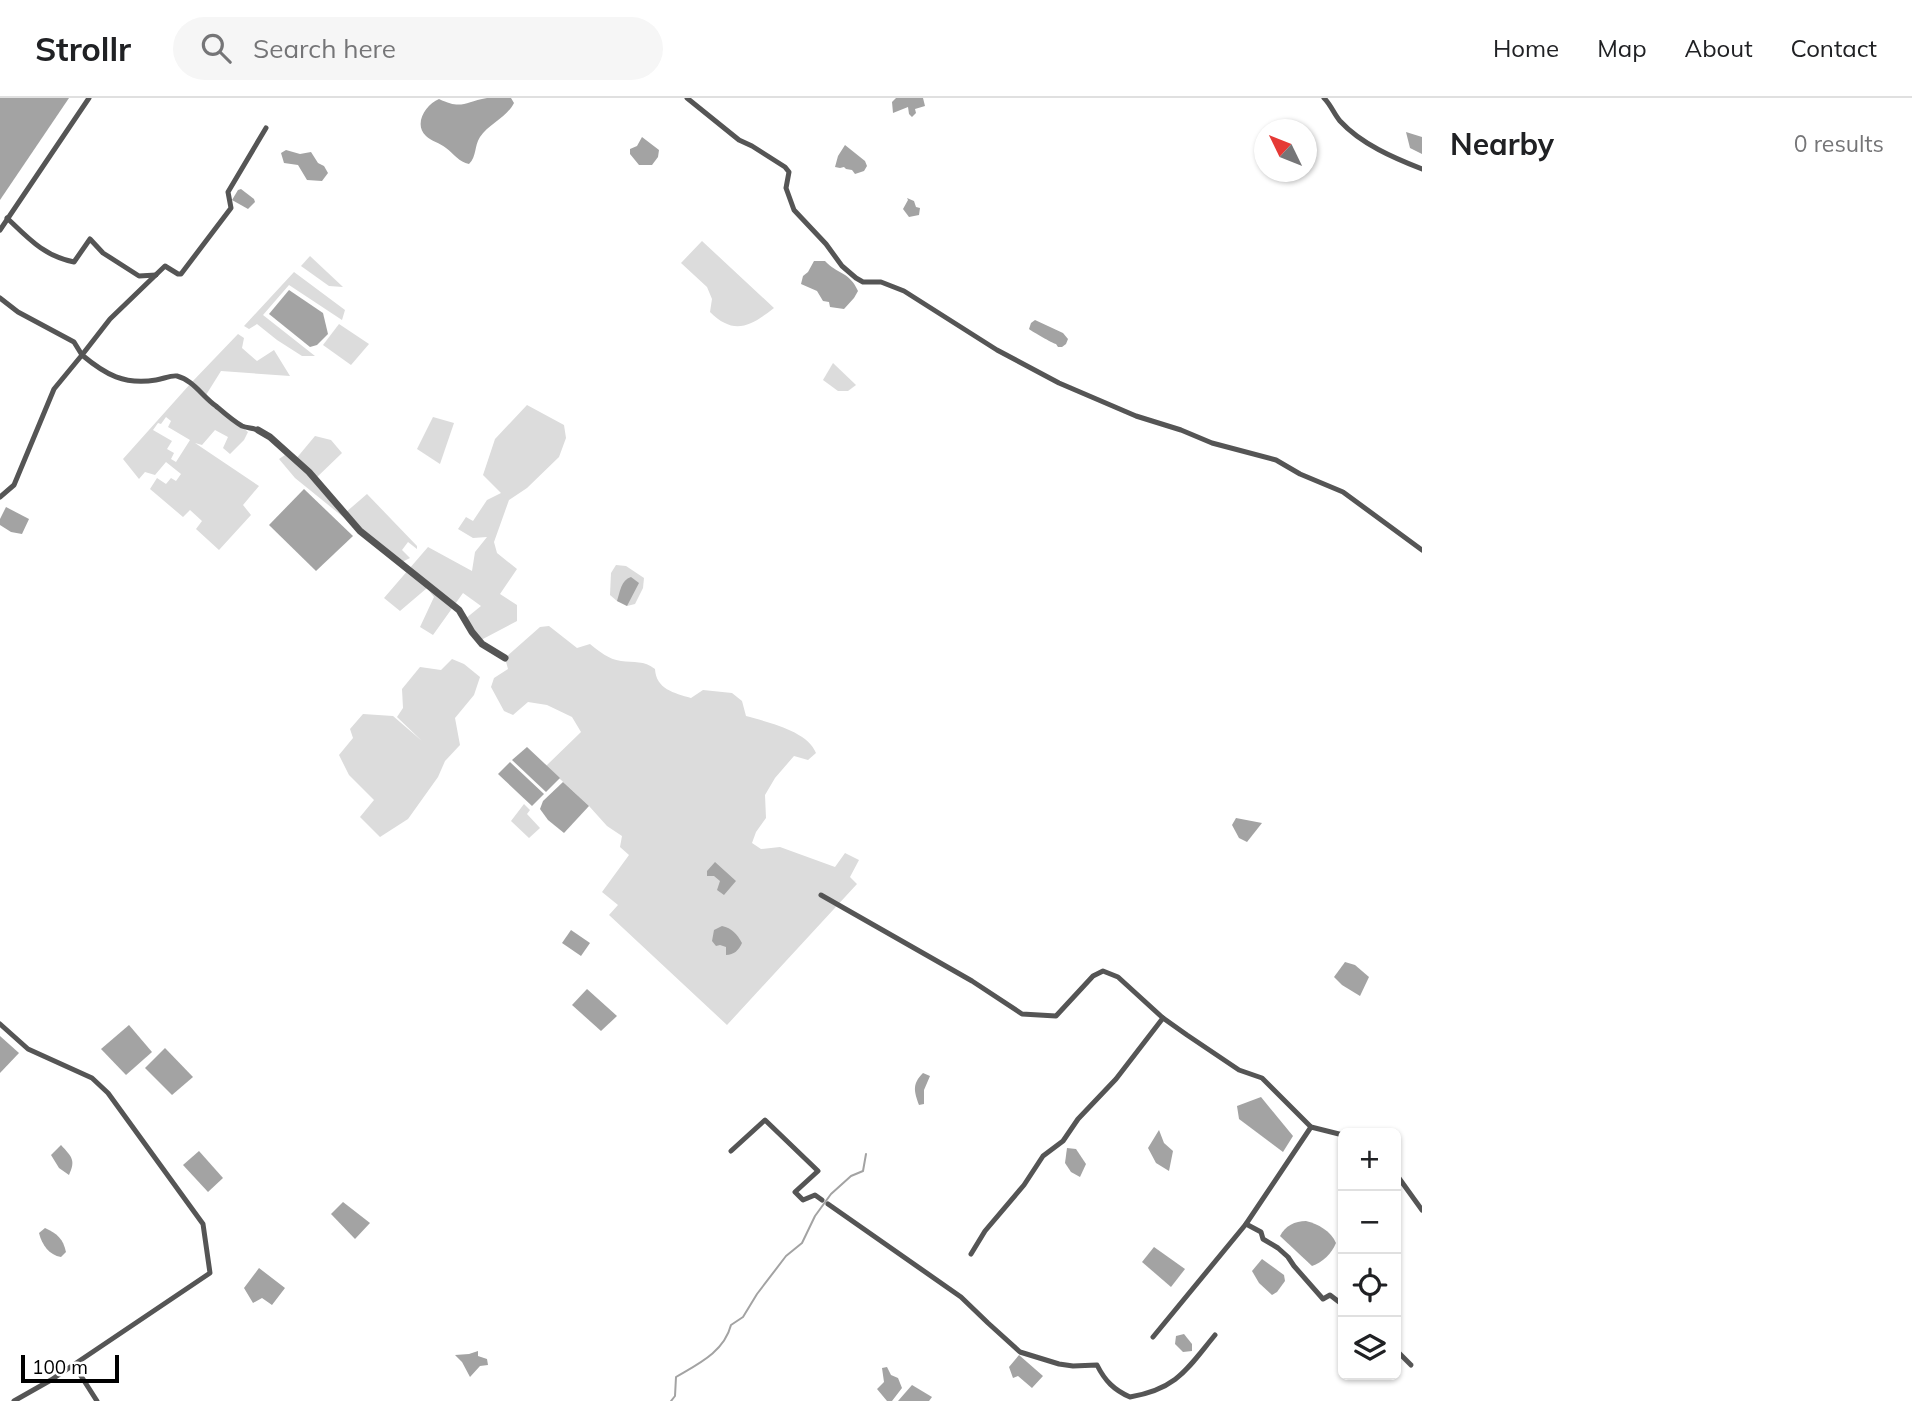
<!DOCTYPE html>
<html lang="en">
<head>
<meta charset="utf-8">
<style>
  :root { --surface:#fff; --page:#f6f6f6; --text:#202124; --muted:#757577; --line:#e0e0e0 }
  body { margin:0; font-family:Mulish,sans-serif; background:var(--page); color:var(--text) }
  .controls { position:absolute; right:21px; bottom:21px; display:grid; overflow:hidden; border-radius:10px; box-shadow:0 2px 5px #0004 }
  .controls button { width:63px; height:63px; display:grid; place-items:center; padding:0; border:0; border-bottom:2px solid var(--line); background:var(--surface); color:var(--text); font:35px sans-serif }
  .compass { position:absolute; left:1254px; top:21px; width:63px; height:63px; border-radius:50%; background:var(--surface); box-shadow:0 2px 5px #0004; rotate:313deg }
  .scale { position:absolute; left:21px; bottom:18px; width:98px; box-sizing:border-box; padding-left:7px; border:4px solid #000; border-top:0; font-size:19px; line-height:24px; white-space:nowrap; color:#000; -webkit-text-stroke:5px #fff; paint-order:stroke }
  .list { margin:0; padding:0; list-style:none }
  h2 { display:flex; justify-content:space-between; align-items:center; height:91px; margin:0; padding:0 28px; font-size:30px }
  h2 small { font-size:23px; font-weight:400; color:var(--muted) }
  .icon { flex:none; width:38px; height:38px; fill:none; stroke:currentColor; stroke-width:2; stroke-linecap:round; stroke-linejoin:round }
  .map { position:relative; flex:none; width:1422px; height:1303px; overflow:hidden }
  header { display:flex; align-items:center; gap:42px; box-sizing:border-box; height:98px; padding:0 35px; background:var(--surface); border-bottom:2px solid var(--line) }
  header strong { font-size:33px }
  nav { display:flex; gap:38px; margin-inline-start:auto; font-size:24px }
  .search { width:490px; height:63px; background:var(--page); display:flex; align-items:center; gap:18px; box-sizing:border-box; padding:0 24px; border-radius:38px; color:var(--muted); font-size:26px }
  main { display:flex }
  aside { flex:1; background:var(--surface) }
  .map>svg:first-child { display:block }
</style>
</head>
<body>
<header>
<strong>Strollr</strong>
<div class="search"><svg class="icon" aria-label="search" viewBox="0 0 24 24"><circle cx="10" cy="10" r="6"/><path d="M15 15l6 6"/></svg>Search here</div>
<nav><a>Home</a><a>Map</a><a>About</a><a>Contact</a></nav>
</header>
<main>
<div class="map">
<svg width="1422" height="1303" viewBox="0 0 1422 1303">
  <rect width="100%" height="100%" fill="#fff"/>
  <!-- green -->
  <g fill="#dcdcdc" fill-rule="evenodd">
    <path d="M702 143 774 210C751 228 734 238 710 214L712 201 707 189 681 165Z"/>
    <path d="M310 158 343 189 329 188 301 168Z"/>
    <path d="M294 174 345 212 342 222 289 187 263 217 315 258H302L277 242 257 226 249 231 244 228Z"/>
    <path d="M339 226 369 246 351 267 323 247Z"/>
    <path d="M238 236 244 240 242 250 257 263 274 252 290 278 221 273 206 297 212 305 248 334 244 342 230 356 223 350 228 339 215 332 202 347 195 345 259 388 243 407 251 417 219 452 196 431 202 423 190 412 183 419 150 391 157 380 166 386 171 380 176 383 181 376 166 364 155 377 145 374 139 381 123 361 191 285ZM166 319 171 323 168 329 190 342 176 364 171 361 174 355 167 351 172 343 153 332 158 325 161 326Z"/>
    <path d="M833 265 856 287 848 293H838L823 282Z"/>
    <path d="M527 307 564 327 566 340 559 359 527 390 509 402 494 444 497 455 517 471 500 496 517 507V523L481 542 465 521 481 508 463 495 433 537 420 529 434 499 427 490 400 513 384 500 428 449 472 473 475 454 487 439 473 440 458 431 466 419 473 423 487 402 501 395 483 377 495 341Z"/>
    <path d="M433 319 454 325 440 366 417 351Z"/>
    <path d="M315 338 331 342 342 355 315 381 345 415 367 396 417 448V451L408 444 402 452 410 460 400 465 295 380 279 361 288 355 295 362Z"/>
    <path d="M616 467 626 468 644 480 643 490 635 506 627 508 617 503 610 497 611 475Z"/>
    <path d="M549 528 577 550 590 546C600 554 608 561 621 563 634 565 644 562 655 571 656 591 674 595 691 600L703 592 732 595 742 603 746 618C767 624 808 633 816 655L808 662 794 658 775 680 765 697 766 720 756 734 752 745 761 751 780 749 835 769 845 755 859 762 850 779 857 786 727 927 609 817 618 807 602 794 629 757 620 749 622 738 607 728 589 708 546 668 581 634 572 619 547 607 528 604 513 617 504 613 491 589 494 580 508 571 505 560 540 529Z"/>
    <path d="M452 561 464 566 480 579 474 597 455 620 460 647 445 663 438 679 408 721 380 739 360 719 374 702 349 677 339 657 353 640 350 631 363 616 393 618 422 643 397 619 403 610 402 591 420 569 441 572Z"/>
    <path d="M524 706 530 712 527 716 540 730 529 740 511 723Z"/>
  </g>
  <!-- water -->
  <g fill="#a3a3a3">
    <path d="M0 0H69L0 102Z"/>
    <path d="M487 0H511L514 5C507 19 489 26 480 39 474 48 477 58 469 66 459 64 454 56 446 50 440 45 431 43 426 38 413 26 426 6 439 1 462 12 464 4 487 0Z"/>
    <path d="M896 0H923L925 8 915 11 916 15 912 19 909 16 908 9 893 15 892 4Z"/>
    <path d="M1406 34 1422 39V56L1410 50Z"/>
    <path d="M642 39 659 52 658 59 652 67H639L630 56V51L637 48Z"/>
    <path d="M845 47 865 63 867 68 864 73 855 76 852 72 846 71 844 69 840 70 835 69 838 58Z"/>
    <path d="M286 52 300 56 311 54 318 65 324 68 328 75 322 83 307 82 298 67 284 65 281 55Z"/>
    <path d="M241 91 254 101 255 104 248 111 232 102 238 92Z"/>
    <path d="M907 100 914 103 916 109 920 110 919 117 909 119 903 111 908 102Z"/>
    <path d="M814 163H825C837 176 850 174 858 193L854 200 844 211 830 209 829 204 823 203 817 193 801 186 803 178 808 174Z"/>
    <path d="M289 192 323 215 328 236 317 247 310 249 269 216Z"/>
    <path d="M1035 222 1063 235 1068 241 1066 246 1062 249H1058L1056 246C1052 245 1033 234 1029 231L1031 225Z"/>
    <path d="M304 391 353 438 316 473 269 427Z"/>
    <path d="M6 409 29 421 22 436 11 434 0 427V421Z"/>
    <path d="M631 479 639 485 627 508 617 503C620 494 621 482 631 479Z"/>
    <path d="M527 649 560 680 546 694 512 662Z"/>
    <path d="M510 664 544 696 532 708 498 676Z"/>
    <path d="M563 684 589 708 564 735 548 722 540 711 543 703Z"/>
    <path d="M1236 720 1262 725 1247 744 1239 740 1232 727Z"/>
    <path d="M715 764 736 783 724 797 717 792 720 783 714 778H707V773Z"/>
    <path d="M722 828C732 830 737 836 742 845 739 852 734 857 726 857V849L720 847 716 848 712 843 714 832Z"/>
    <path d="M571 832 590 845 581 858 562 845Z"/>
    <path d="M1345 864 1355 867 1369 879 1360 898 1342 887 1334 879Z"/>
    <path d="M587 891 617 918 601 933 572 907Z"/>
    <path d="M129 927 152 954 126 977 101 951Z"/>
    <path d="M0 938 19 955 0 975Z"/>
    <path d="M165 950 193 979 172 997 145 970Z"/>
    <path d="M923 975 930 978 924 992V1006L919 1007C914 993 912 986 923 975Z"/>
    <path d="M1261 999 1293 1038 1283 1054 1239 1021 1237 1008Z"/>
    <path d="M1159 1032 1164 1045 1173 1053 1169 1073 1156 1065 1148 1050Z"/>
    <path d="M61 1047C72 1059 76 1062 69 1077L59 1070 51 1057Z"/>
    <path d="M1067 1050 1076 1051 1086 1066 1080 1079 1071 1074 1065 1065Z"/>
    <path d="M199 1053 223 1080 208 1094 183 1067Z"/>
    <path d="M343 1104 370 1125 355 1141 331 1116Z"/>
    <path d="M1306 1123C1318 1126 1331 1133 1336 1145 1332 1155 1322 1165 1312 1168L1280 1138C1285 1128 1295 1123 1306 1123Z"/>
    <path d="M45 1130C58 1136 63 1141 66 1154L61 1159C49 1157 42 1147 39 1135Z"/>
    <path d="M1154 1149 1185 1171 1171 1189 1142 1164Z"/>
    <path d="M1262 1161 1284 1177 1285 1183 1277 1194 1272 1197 1259 1185 1252 1173Z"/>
    <path d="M259 1170 285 1190 272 1207 262 1200 253 1205 244 1190Z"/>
    <path d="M1184 1236 1192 1246V1253L1183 1254 1175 1246 1176 1238Z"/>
    <path d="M478 1253V1258L487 1261 488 1267 480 1268 470 1279 462 1264 455 1257 469 1256Z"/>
    <path d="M1019 1257 1043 1278 1032 1290 1018 1278 1013 1280 1009 1269Z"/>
    <path d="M887 1269 891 1277 898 1280 902 1290 892 1303H887L877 1291 884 1284 882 1270Z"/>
    <path d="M912 1287 932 1299 929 1303H898Z"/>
  </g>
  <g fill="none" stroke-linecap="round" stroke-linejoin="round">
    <!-- stream -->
    <path stroke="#a3a3a3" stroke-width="2" d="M671 1303 675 1298 676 1279C698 1266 724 1254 731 1227L743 1219 757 1196 786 1158 802 1145 815 1118 831 1096 851 1078 863 1073 866 1056"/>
    <!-- minor -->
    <g stroke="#555" stroke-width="5">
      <path d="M687 0 739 42 752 48 785 69 789 74 786 90 794 112 826 146 842 168 856 180 863 184H881L904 193 997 252 1059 285 1136 318 1181 332 1212 345 1276 362 1300 376 1343 394 1422 452"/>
      <path d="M1324 0C1331 7 1334 16 1340 23 1361 46 1394 60 1422 71"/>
      <path d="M7 120C29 141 44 158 74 164L90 141 103 155 139 178 156 177"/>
      <path d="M0 132 89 0"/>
      <path d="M0 200 18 214 74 244 82 257 54 291 14 387 0 399"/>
      <path d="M258 332C253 330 247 330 242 328 233 323 223 314 216 308 203 299 193 282 177 278 171 277 163 281 156 282 124 287 106 277 82 257L110 221 165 168 178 176H181L231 110 228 94 266 30"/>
      <path d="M821 797 972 883 1022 916 1056 918 1093 878 1103 873 1118 879 1163 920 1187 937 1239 972 1262 980 1311 1029 1343 1037"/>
      <path d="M0 926 28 951 92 980 108 995 203 1126 210 1175 51 1282 14 1303"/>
      <path d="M731 1053 765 1022 818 1073 795 1094 803 1102 815 1097 822 1102"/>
      <path d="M1396 1076 1422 1112"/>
      <path d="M828 1106 961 1199 988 1225 1020 1254 1059 1266 1073 1268 1097 1267C1105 1283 1114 1292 1130 1299 1177 1291 1187 1271 1215 1237"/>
      <path d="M1246 1126 1261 1134 1263 1141 1278 1150 1288 1159 1294 1168 1323 1201 1330 1197 1343 1207"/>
      <path d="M971 1156 985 1133 1024 1087 1043 1058 1063 1043 1078 1021 1116 981 1163 920"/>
      <path d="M1153 1239 1246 1126 1311 1029"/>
      <path d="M1396 1252 1411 1267"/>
      <path d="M74 1267 97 1303"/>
    </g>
    <!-- tertiary -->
    <path stroke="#555" stroke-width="7" d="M258 332 270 339 309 374 360 433 459 512 472 534 482 546 505 560"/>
  </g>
</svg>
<div class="controls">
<button>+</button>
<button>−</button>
<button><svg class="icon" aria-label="locate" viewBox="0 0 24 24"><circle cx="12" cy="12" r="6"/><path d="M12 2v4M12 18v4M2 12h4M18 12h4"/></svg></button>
<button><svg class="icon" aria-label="layers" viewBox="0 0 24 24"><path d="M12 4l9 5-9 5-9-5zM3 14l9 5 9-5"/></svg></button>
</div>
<svg class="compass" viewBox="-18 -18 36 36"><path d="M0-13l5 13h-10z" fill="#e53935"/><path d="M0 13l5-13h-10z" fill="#757577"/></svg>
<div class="scale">100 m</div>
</div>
<aside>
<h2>Nearby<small>0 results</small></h2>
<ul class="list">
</ul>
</aside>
</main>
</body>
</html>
